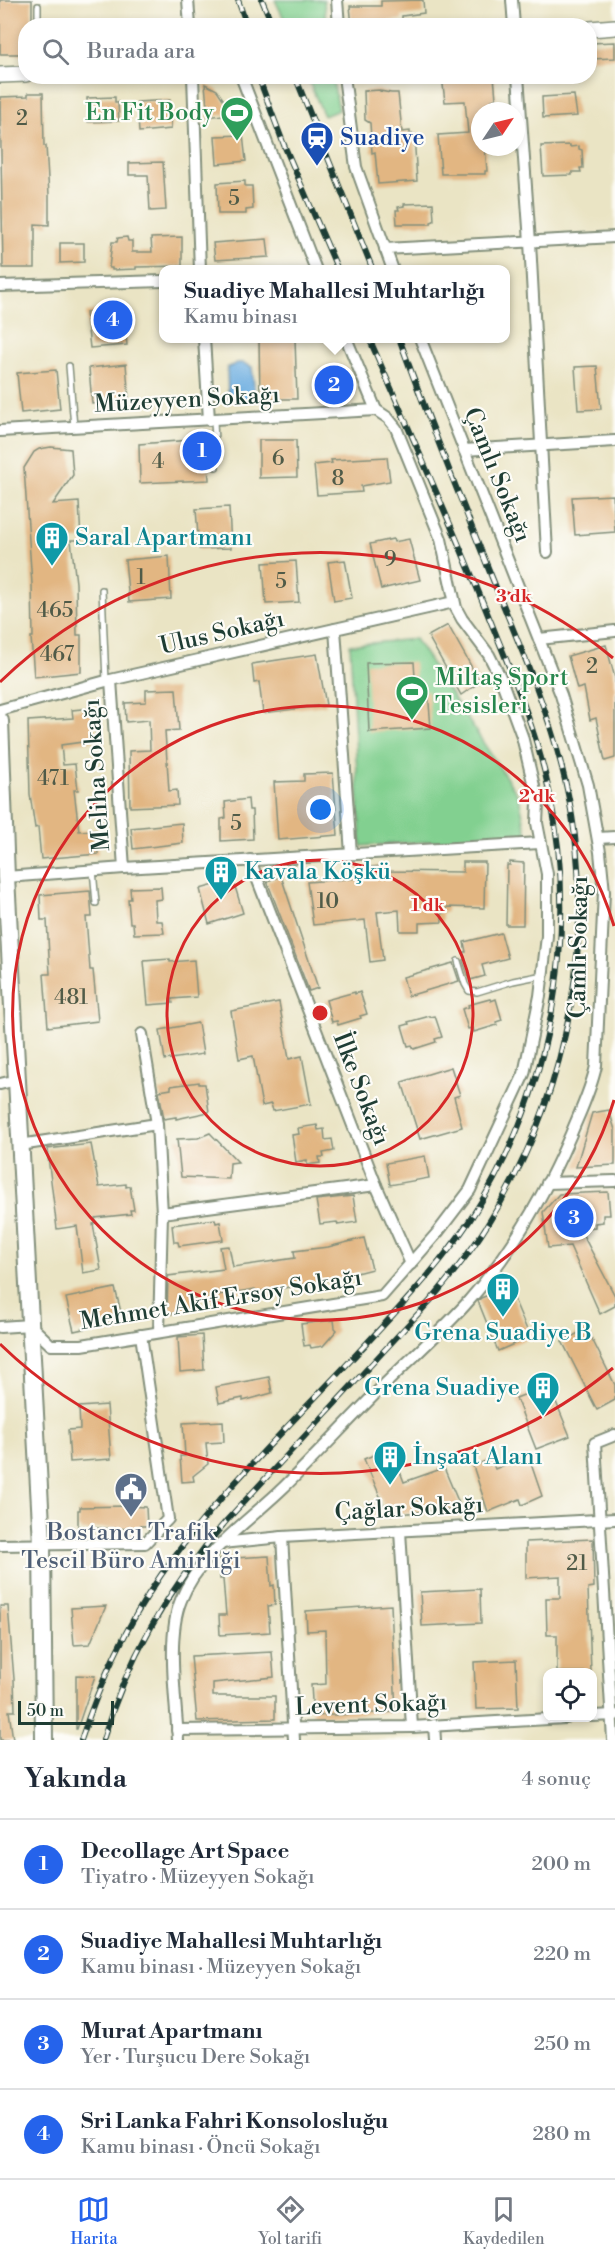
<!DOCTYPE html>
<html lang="tr">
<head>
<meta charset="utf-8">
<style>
  :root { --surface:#fff; --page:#f6f6f7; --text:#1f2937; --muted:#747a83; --line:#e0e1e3; --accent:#2563eb }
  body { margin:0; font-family:"Libre Bodoni",serif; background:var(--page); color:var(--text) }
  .controls { position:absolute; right:18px; bottom:18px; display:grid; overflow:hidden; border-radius:12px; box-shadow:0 3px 9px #0003 }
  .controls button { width:54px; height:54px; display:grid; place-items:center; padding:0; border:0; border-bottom:2px solid var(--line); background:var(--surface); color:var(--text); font:30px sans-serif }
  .compass { position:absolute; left:471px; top:102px; width:54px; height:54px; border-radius:50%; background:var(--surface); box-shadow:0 3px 9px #0003; rotate:55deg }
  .scale { position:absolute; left:18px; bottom:15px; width:96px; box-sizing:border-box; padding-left:6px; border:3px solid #1f3d34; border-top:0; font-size:16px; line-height:21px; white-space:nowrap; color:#1f3d34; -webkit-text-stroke:4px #fdfcf7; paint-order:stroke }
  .you { position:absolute; left:321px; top:810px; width:21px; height:21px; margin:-15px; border:4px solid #fff; border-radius:50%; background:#1a73e8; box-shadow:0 0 0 9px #1a73e833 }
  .badge { display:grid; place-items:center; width:39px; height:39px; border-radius:50%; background:var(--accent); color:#fff; font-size:20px; font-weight:700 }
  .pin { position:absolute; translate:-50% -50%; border:3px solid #fff; box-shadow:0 2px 6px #0006 }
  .popup { position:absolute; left:159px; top:265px; width:351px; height:78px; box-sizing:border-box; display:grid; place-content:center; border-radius:12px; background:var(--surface); filter:drop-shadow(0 2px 4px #0005); font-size:20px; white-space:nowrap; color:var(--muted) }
  .popup b { font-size:22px; color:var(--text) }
  .popup::after { content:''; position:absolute; left:50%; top:100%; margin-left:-12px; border:12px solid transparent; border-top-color:var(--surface) }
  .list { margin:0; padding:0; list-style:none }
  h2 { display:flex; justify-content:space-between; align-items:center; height:78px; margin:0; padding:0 24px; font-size:26px }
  h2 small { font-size:20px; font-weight:400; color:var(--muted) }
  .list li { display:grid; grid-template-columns:39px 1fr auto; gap:18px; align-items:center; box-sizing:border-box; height:90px; padding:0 24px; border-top:2px solid var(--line) }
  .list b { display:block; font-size:22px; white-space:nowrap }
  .list p { margin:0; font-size:20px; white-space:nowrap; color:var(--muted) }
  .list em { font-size:20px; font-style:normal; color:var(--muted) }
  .icon { flex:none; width:33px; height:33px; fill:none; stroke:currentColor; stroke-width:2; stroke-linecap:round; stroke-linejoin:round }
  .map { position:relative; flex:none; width:615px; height:1740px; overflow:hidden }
  .search { position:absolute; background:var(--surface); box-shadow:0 3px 9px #0003; left:18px; right:18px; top:18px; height:66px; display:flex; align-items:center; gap:15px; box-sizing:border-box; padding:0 21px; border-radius:24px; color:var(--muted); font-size:22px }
  .sheet { height:438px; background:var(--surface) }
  nav { display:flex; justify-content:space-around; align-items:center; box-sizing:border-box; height:84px; border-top:2px solid var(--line); background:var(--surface); font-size:16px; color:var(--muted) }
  nav a { display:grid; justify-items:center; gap:3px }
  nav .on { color:var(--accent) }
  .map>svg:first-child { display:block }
</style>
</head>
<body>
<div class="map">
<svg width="615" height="1740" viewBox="0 0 615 1740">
  <rect width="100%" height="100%" fill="#fdfcf7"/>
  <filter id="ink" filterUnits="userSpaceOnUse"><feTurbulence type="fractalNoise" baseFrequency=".0167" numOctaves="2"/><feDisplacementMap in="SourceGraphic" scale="12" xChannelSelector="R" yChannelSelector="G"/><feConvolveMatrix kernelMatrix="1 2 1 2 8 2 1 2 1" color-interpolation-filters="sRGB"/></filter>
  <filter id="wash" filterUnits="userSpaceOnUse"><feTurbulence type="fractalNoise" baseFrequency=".008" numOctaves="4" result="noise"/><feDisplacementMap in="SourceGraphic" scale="24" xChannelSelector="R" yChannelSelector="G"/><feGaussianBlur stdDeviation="1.35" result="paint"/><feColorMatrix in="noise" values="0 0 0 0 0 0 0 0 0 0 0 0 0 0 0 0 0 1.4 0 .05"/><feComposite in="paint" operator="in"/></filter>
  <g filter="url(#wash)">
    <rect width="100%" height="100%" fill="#eae4c4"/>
    <!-- green -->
    <g fill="#82d090" stroke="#508662" stroke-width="1.5">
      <path d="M275 0H324L326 25H287Z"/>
      <path d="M307 77H332L339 110 324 116Z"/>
      <path d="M415 639 519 797 527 835 361 846 350 645Z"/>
    </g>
    <!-- water -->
    <path fill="#6daee1" stroke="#46768a" stroke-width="1.5" d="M237 363H243L252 367 255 396C245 401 238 402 228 398L227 368Z"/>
    <g id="blocks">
      <!-- building -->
      <g fill="#e2b682">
        <path d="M0 0H32V26H26V54H0Z"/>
        <path d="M423 0 424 13 402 16V20L368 23 369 26H352L350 6H381V1Z"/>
        <path d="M615 42V58L590 59V43Z"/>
        <path d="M442 76H494L496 99 492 100 493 111H480V147H485L487 171H485V174H441L438 135 468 133 465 101 445 102Z"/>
        <path d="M205 84 217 90 227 105 230 114 208 117Z"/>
        <path d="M380 90V91L391 93H398L402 132 410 131V134H414L417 181 378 184 375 152 372 153 370 123 365 120 364 91Z"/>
        <path d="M28 93H43L44 146H46L49 195V225L35 224V268H3L0 97 28 96Z"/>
        <path d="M574 95 577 116 543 118 542 97Z"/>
        <path d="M115 97V102H118L119 121 88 122 87 98Z"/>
        <path d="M170 100 171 129 139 132 137 102Z"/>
        <path d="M243 135 246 161 217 164 215 136Z"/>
        <path d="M570 145V147L579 146V149L582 150 583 168H580L581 172H572V175L543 176 541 146Z"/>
        <path d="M163 162 166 210 150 211 148 175H129V163Z"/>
        <path d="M245 181V186H252L253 209 246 210V214H218L217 183Z"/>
        <path d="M433 203 434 221 431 222V224H397L396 210H399L398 207 404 206V204Z"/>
        <path d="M127 237 128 241H132V252H152L151 238 182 237V266L136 267V269L112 270V268H109L112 242H117L118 238Z"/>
        <path d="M267 239 269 257 215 260 213 243Z"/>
        <path d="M60 243H84V262L60 263Z"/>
        <path d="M123 309 127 345 90 348 86 312Z"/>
        <path d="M259 339H295L297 399H260Z"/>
        <path d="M126 364 129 400 92 404 89 368Z"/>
        <path d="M597 366 601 409 578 410 575 367Z"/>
        <path d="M56 370 60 409 21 413 17 373Z"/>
        <path d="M341 376V392L328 393 327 377Z"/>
        <path d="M206 431 209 480 140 483 139 444 191 440 190 432Z"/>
        <path d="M259 440H296L297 477 259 478Z"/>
        <path d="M51 447 71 449 73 475 53 504 79 502 81 540H71L76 583 77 635H81V672L34 677 31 637H33L32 584 24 468 34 452 39 449Z"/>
        <path d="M387 457 390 481 361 486 362 492 317 495 314 465 332 463 331 460Z"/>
        <path d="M613 495 615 532 575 535 572 497Z"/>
        <path d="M229 507 231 548 199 549 196 509Z"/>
        <path d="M393 539 394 542 409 539 420 580 381 589 370 544Z"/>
        <path d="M169 556 171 599 129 602 125 560Z"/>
        <path d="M345 560 352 598 334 601 328 562Z"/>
        <path d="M296 561 299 602 266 604 263 563Z"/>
        <path d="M448 625 480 682 461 695 428 636Z"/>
        <path d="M606 645 615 678V758L605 761 596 718 590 720 584 687 577 689 568 656Z"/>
        <path d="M317 654 326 705 263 713 259 682 254 683 252 664Z"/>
        <path d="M414 662 416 692 428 691 431 728 369 732 366 663Z"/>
        <path d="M176 689 179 730 165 731 169 791 177 790 178 805 130 807 129 751 150 750 149 720 126 722 125 703 146 702V690Z"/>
        <path d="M92 708 97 740 61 745 63 765 75 764 78 790H74L79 831 96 830 98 854 41 859 38 827 35 828 30 794 28 721 73 718 72 710Z"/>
        <path d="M333 773 338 835 278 840 274 782 304 781V774Z"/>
        <path d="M248 799 249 810H252L253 839 221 841V819L226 818 225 802Z"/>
        <path d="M182 823 183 843 133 849 131 828Z"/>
        <path d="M463 862H485L484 908 447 907V912L442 913V922L419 923V931H400L399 910 377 912 383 960 370 962 365 920 313 925 307 882 359 878 358 868 383 866V871L463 872Z"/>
        <path d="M510 862 524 863 523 925H506L507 865H510Z"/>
        <path d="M281 876 318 988 309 991 267 881Z"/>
        <path d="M233 880 243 913 209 924 200 889Z"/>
        <path d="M161 887 162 899 155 900 156 921H162L164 933 134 934 133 923H130L128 899H131L130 888Z"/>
        <path d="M90 891 92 917H86L90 970H93L98 1021 48 1027 44 974H50L47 920H41L40 895Z"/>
        <path d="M501 933 508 958 482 965 485 976 470 980 463 960 465 959 463 952H466L464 942Z"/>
        <path d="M170 959V962L194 960 197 997 172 999 173 1003 148 1005 144 961Z"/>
        <path d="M453 963 459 981 408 996 403 977Z"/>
        <path d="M355 992V994L360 992 367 1014 360 1016 361 1018 338 1025 337 1021 332 1022 326 1000Z"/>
        <path d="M490 999 491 1001 496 999 502 1020 496 1022 497 1025 474 1032 473 1028 468 1029 462 1009 469 1007 468 1005Z"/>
        <path d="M279 1002 289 1059 302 1056 311 1104 273 1111 271 1104 262 1106 253 1056 239 1059 231 1011Z"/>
        <path d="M430 1016V1017L435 1016 442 1037 435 1039 436 1042 414 1049 412 1045 408 1046 402 1026 409 1024 408 1022Z"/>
        <path d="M198 1023 203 1054 165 1060 160 1030Z"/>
        <path d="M451 1067 460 1095 454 1097 462 1127 420 1139 402 1082Z"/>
        <path d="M199 1082V1084H205L209 1112 176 1119V1117L164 1119 159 1091 171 1089V1086Z"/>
        <path d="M609 1110 615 1130V1165L576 1167 592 1113Z"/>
        <path d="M317 1125 318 1130 324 1129 325 1140 332 1139 334 1151 323 1153 324 1157H319L320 1163 307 1165V1160L296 1162 292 1135 299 1134 298 1128Z"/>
        <path d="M210 1133 238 1162 230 1163 229 1179 181 1177 177 1139 198 1138Z"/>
        <path d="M91 1144 99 1187 126 1184V1187L130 1186 134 1210H130L131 1214 95 1218 96 1223 93 1224 101 1270 83 1273 77 1226 57 1229 47 1149Z"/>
        <path d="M425 1156 429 1178 390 1185 386 1163Z"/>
        <path d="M608 1192 610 1215H603V1222L595 1223V1227L586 1228 587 1232 582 1233 615 1296V1306L600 1314 570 1246 548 1248 543 1212 559 1194Z"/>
        <path d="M353 1196 357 1222 338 1225 337 1222 320 1224 316 1200Z"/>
        <path d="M215 1219 216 1223 220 1222 223 1240 179 1246 178 1242H174L172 1225Z"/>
        <path d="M364 1238 372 1269 333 1279 284 1288 256 1292 255 1289 193 1299 194 1308 167 1315 168 1276 224 1269 220 1247 229 1246 233 1267 295 1258 294 1251 328 1247Z"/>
        <path d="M509 1287 530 1337 498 1351 478 1301 481 1298Z"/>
        <path d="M115 1288 123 1320 74 1331 66 1298Z"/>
        <path d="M334 1320 335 1328 337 1330 323 1346 311 1348 310 1345 304 1346 301 1324Z"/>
        <path d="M587 1329 615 1385V1400L597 1410 562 1341Z"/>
        <path d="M202 1335 204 1370 180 1372 178 1337Z"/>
        <path d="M269 1377 272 1393 243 1401V1398L219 1403 216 1387Z"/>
        <path d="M549 1385 570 1436 536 1449 516 1398Z"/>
        <path d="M107 1405 111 1459 70 1462 68 1430 80 1429 79 1407Z"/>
        <path d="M223 1421 224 1442 206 1443 208 1464 193 1476 194 1481 182 1482 180 1456H185L183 1423Z"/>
        <path d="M391 1448 404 1482 444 1468 461 1508 388 1515 364 1459Z"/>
        <path d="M528 1455 542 1496 522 1505 520 1499 488 1512 473 1466 491 1459 495 1469Z"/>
        <path d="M127 1506 146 1507 147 1526H140V1529L92 1528V1531H81V1528H78V1510H80V1507Z"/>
        <path d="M593 1539 594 1587 588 1588 591 1672H557V1635H547L546 1598H560V1576L526 1578V1542Z"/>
        <path d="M269 1556 271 1586 274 1585 275 1605 268 1606 270 1632 220 1635 219 1615H226L223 1579H220L219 1559Z"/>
        <path d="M480 1589 481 1623 422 1626 420 1592Z"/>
        <path d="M391 1605 396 1712 313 1716 311 1685 326 1684 325 1630 307 1631 306 1611Z"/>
        <path d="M0 1606H8L14 1679 15 1711H9L13 1740H0Z"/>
        <path d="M106 1606 90 1644 74 1645 71 1608Z"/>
        <path d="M272 1652 274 1677 213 1683V1696H275V1719L197 1721 191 1656Z"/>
        <path d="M516 1660 518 1708 476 1709 474 1662Z"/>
        <path d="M76 1675 95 1676 77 1729H76Z"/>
      </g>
    </g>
  </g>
  <g filter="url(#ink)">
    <use href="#blocks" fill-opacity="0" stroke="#84907c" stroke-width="1.5"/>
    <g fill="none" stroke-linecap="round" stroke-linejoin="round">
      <!-- lane casing -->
      <g stroke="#84907c" stroke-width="8">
        <g id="lane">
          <path d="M38 6V26"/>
          <path d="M69 366 74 427"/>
          <path d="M214 420 216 467"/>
          <path d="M102 590 106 681"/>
          <path d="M93 870 96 903"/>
          <path d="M458 961 465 984 469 991 477 992 513 981 543 975"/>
        </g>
      </g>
      <!-- street casing -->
      <g stroke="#84907c" stroke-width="14">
        <g id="street">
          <path d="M188 0 190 26"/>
          <path d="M337 0 339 26"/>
          <path d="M512 0 514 26"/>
          <path d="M193 76 200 270"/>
          <path d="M241 76 316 270"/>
          <path d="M344 76 356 167 393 270"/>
          <path d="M518 76 530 242 547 552"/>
          <path d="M385 249 615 237"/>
          <path d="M0 286 163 281"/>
          <path d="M204 338 209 420"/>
          <path d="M0 431 376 410"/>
          <path d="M464 450 615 441"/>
          <path d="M335 629 351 854"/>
          <path d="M539 639 615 631"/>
          <path d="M111 680 124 868"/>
          <path d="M0 710 106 681 454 602"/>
          <path d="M598 838 615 837"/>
          <path d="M250 860 376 1185 411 1264"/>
          <path d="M6 877 124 868 540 843"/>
          <path d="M142 1034 157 1124 162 1213 376 1185"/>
          <path d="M0 1084 17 1080"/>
          <path d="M20 1145 157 1124"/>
          <path d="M547 1183 615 1181"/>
          <path d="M0 1327 30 1325 51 1345H82L382 1296 438 1232 470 1190 524 1074 540 996 547 936V874L537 823 538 803 522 736 501 679 489 655 462 619 456 608 441 539 396 428 388 418 376 410 346 338"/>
          <path d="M159 1332 162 1213"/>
          <path d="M400 1531 412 1727"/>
          <path d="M282 1537 294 1740"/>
          <path d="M221 1543 282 1537 615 1519"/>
          <path d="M0 1545 145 1543 168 1519 141 1335"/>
          <path d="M592 1716 615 1715"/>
          <path d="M434 1725 435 1740"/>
          <path d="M177 1730 412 1727 566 1718"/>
          <path d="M178 1740C176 1700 166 1636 181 1600 199 1554 249 1521 284 1487 316 1456 347 1422 379 1390 408 1361 439 1334 466 1304 510 1255 545 1194 571 1134 580 1112 591 1090 596 1066L604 892 600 852 588 785 561 695 420 338"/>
          <path d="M613 1740 595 1443 615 1435"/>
        </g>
      </g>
      <!-- secondary casing -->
      <g stroke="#84907c" stroke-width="18">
        <g id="secondary">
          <path d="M590 29 615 27"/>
          <path d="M0 75 26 74"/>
        </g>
      </g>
      <!-- primary casing -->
      <g stroke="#84907c" stroke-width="20">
        <path id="primary" d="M0 721 6 877 42 1543 44 1740"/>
      </g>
      <!-- lane -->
      <use href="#lane" stroke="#fff" stroke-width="5"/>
      <!-- street -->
      <use href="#street" stroke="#fff" stroke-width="10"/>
      <!-- secondary -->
      <use href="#secondary" stroke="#fff" stroke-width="15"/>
      <!-- primary -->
      <use href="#primary" stroke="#fff" stroke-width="16"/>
      <!-- rail casing -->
      <g stroke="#1f3d34" stroke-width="6">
        <g id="rail">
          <path d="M238 0 247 26"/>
          <path d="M262 0 273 26"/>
          <path d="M258 76 284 145 338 270"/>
          <path d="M295 76 373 270"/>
          <path d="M81 1740C100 1682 126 1626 161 1575 215 1497 286 1429 351 1360 393 1315 436 1271 470 1220 551 1095 580 936 549 791 536 728 510 669 486 610 449 519 409 429 369 338"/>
          <path d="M103 1740C127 1658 171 1585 227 1520L430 1301C450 1277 470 1253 486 1227 572 1091 602 920 561 764 545 702 519 644 495 585 462 503 429 421 399 338"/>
        </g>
      </g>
      <!-- rail -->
      <use href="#rail" stroke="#fdfcf7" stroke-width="4" stroke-dasharray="11" stroke-linecap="butt"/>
    </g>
  </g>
  <!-- distance rings -->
  <g fill="none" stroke="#d62828" stroke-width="3">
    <circle cx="320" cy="1013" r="153"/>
    <path d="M614 1100A307 307 0 1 1 614 926"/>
    <path d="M613 1368A460 460 0 0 1 0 1344M0 682A460 460 0 0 1 613 658"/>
  </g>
  <!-- icons -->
  <defs>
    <g id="stadium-pin" transform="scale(1.725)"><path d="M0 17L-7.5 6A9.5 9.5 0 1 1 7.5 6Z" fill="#2e9e5b" stroke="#fdfcf7"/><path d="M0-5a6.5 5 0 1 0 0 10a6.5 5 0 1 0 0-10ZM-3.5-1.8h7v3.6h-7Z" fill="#fff"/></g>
    <g id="station-pin" transform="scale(1.725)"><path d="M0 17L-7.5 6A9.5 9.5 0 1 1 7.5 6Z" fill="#1a4fb4" stroke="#fdfcf7"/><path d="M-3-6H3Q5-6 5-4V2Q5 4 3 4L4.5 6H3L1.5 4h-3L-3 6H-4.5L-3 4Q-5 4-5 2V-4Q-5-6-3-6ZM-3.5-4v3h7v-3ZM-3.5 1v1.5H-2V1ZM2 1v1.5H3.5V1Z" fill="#fff"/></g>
    <g id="building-pin" transform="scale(1.725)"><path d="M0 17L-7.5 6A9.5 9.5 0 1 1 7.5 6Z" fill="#0f9aa8" stroke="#fdfcf7"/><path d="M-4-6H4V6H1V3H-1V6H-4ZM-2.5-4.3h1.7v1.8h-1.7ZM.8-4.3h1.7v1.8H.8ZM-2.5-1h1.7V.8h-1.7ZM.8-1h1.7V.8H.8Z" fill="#fff"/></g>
    <g id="civic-pin" transform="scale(1.725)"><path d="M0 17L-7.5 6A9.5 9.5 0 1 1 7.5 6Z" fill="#5c6f8a" stroke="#fdfcf7"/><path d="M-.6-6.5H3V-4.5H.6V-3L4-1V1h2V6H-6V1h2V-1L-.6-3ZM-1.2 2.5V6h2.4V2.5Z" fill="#fff"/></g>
  </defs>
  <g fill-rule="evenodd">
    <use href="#stadium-pin" x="237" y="113"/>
    <use href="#station-pin" x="317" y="138"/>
    <use href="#building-pin" x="52" y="538"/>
    <use href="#stadium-pin" x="412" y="692"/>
    <use href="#building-pin" x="221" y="872"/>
    <use href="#building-pin" x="503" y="1289"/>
    <use href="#building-pin" x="543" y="1388"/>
    <use href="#building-pin" x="390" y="1457"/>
    <use href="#civic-pin" x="131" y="1489"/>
  </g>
  <g text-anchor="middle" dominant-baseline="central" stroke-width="4.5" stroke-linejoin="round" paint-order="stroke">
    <!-- number labels -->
    <g font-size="21" fill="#505b48">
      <text x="22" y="119">2</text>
      <text x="234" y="199">5</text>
      <text x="278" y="459">6</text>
      <text x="158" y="462">4</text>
      <text x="338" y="479">8</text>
      <text x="390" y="560">9</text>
      <text x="141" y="578">1</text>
      <text x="281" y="582">5</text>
      <text x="55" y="611">465</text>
      <text x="57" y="655">467</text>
      <text x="592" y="667">2</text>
      <text x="53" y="779">471</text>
      <text x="236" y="824">5</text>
      <text x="328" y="902">10</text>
      <text x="71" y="998">481</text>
      <text x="577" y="1564">21</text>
    </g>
    <!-- leisure labels -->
    <g font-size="24" fill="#27864d" stroke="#fdfcf7" text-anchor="end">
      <text x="214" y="113">En Fit Body</text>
      <text x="435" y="678" text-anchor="start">Miltaş Sport<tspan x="435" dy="28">Tesisleri</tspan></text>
    </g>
    <!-- transit labels -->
    <g font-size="24" fill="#164399" stroke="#fdfcf7" text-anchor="start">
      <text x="340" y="138">Suadiye</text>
    </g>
    <!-- street labels -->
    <g font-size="24" fill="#1f3d34" stroke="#fdfcf7">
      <text transform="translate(187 400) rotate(-3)">Müzeyyen Sokağı</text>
      <text transform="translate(497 475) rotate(68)">Çamlı Sokağı</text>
      <text transform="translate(222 633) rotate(-13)">Ulus Sokağı</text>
      <text transform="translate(97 775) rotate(-94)">Meliha Sokağı</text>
      <text transform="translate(579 947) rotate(-89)">Çamlı Sokağı</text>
      <text transform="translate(361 1089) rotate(69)">İlke Sokağı</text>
      <text transform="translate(221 1300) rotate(-9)">Mehmet Akif Ersoy Sokağı</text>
      <text transform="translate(409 1509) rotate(-3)">Çağlar Sokağı</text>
      <text transform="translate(371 1705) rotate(-2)">Levent Sokağı</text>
    </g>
    <!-- culture labels -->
    <g font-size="24" fill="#0d838f" stroke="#fdfcf7" text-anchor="start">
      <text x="75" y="538">Saral Apartmanı</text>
      <text x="244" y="872">Kavala Köşkü</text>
      <text x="503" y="1333" text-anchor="middle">Grena Suadiye B</text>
      <text x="520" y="1388" text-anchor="end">Grena Suadiye</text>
      <text x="413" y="1457">İnşaat Alanı</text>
    </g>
    <!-- service labels -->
    <g font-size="24" fill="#4e5e75" stroke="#fdfcf7">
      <text x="131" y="1533">Bostancı Trafik<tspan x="131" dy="28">Tescil Büro Amirliği</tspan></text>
    </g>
  </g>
  <circle cx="320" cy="1013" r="9" fill="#d62828" stroke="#fdfcf7" stroke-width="3"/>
  <g font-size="18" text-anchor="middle" font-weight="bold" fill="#d62828" stroke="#fdfcf7" stroke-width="4.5" stroke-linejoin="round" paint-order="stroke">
    <text x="514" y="602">3 dk</text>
    <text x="537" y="802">2 dk</text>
    <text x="428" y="911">1 dk</text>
  </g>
</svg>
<div class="controls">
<button><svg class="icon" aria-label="locate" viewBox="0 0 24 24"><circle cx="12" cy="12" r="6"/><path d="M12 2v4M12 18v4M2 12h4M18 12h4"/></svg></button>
</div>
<svg class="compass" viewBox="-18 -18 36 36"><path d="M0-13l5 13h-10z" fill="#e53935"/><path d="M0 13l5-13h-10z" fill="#747a83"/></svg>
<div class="scale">50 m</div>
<div class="you"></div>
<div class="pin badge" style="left:202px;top:451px">1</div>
<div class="pin badge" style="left:334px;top:385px">2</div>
<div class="popup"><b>Suadiye Mahallesi Muhtarlığı</b>Kamu binası</div>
<div class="pin badge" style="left:574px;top:1218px">3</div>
<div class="pin badge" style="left:113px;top:320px">4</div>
<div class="search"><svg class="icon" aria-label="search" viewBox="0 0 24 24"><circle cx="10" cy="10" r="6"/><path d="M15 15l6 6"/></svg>Burada ara</div>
</div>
<section class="sheet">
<h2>Yakında<small>4 sonuç</small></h2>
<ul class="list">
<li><span class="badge">1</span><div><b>Decollage Art Space</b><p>Tiyatro · Müzeyyen Sokağı</p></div><em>200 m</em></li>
<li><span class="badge">2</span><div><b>Suadiye Mahallesi Muhtarlığı</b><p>Kamu binası · Müzeyyen Sokağı</p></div><em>220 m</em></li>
<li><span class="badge">3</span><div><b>Murat Apartmanı</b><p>Yer · Turşucu Dere Sokağı</p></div><em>250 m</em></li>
<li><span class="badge">4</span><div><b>Sri Lanka Fahri Konsolosluğu</b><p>Kamu binası · Öncü Sokağı</p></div><em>280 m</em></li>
</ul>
</section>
<nav>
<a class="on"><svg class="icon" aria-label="map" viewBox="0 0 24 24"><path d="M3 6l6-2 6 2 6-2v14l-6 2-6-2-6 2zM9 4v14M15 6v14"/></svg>Harita</a>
<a><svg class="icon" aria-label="directions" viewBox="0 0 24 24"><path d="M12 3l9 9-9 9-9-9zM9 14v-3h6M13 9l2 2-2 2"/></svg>Yol tarifi</a>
<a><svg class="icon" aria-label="saved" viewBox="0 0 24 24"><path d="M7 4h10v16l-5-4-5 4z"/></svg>Kaydedilen</a>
</nav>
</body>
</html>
